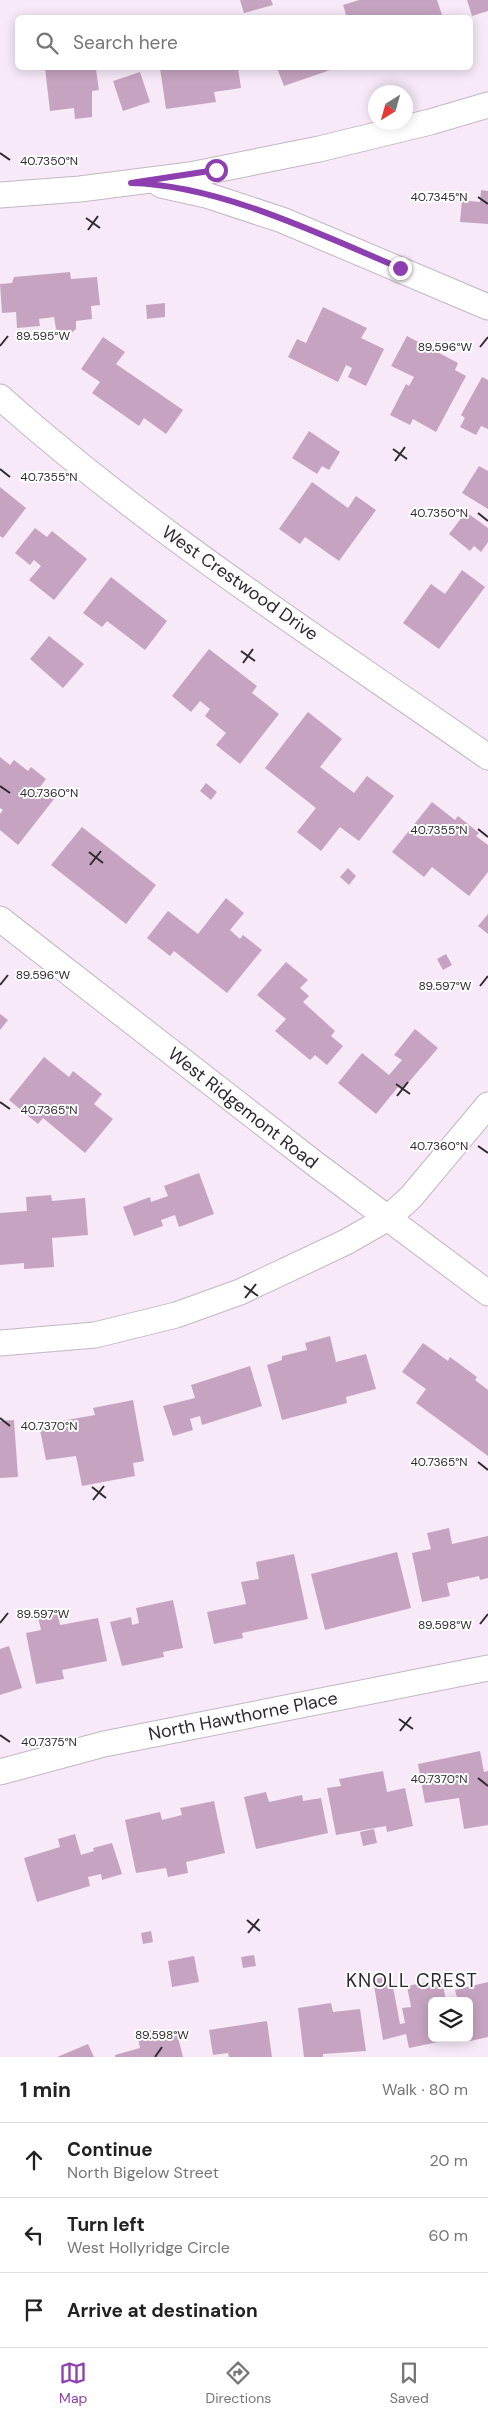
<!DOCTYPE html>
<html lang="en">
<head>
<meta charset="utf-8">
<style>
  :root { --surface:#fff; --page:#f6f6f6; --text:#222; --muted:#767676; --line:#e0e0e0; --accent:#8d3faf }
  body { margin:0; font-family:"DM Sans",sans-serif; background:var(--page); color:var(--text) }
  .controls { position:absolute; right:15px; bottom:15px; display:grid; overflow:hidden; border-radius:8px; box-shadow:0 2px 12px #0003 }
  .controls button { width:45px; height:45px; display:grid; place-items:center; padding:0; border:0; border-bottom:1px solid var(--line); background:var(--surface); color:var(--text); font:25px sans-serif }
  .compass { position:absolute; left:368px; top:85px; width:45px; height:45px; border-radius:50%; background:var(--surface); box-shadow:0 2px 12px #0003; rotate:217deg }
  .stop { position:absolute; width:15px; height:15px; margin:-11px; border:4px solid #8d3faf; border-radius:50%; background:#fff }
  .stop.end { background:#8d3faf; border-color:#fff; box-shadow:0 1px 5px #0008 }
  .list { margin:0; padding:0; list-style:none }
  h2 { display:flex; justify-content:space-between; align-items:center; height:65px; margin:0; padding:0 20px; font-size:21px }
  h2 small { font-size:16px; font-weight:400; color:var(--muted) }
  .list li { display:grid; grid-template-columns:32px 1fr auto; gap:15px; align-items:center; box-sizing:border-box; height:75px; padding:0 20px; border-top:1px solid var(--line) }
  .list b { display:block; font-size:19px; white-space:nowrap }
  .list p { margin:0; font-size:16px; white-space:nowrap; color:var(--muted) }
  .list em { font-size:16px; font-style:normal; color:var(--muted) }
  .icon { flex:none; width:28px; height:28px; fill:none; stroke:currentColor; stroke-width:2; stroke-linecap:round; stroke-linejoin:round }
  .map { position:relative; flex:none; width:488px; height:2057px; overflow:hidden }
  .search { position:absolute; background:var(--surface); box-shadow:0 2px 12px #0003; left:15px; right:15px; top:15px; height:55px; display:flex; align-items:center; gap:12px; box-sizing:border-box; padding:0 18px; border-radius:8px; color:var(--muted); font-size:19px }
  .sheet { height:290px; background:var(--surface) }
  nav { display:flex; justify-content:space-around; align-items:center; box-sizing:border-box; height:70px; border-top:1px solid var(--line); background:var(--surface); font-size:14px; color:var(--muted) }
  nav a { display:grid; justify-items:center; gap:2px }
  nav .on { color:var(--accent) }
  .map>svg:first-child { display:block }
</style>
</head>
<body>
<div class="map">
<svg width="488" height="2057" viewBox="0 0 488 2057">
  <rect width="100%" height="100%" fill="#f7e9f8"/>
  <!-- building -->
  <g fill="#c6a4c1">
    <path d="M240 0H271L273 5 244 13Z"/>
    <path d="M359 0H437L443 18H347L343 5Z"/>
    <path d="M467 0H488V11L472 16Z"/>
    <path d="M45 68 96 69 99 90 92 91V117L75 119 74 108 50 111Z"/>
    <path d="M160 68H238L241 88 214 92 216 102 166 109Z"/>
    <path d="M277 68H336L284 86Z"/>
    <path d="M140 72 150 102 123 111 113 81Z"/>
    <path d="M481 190 488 191V224L460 222 462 200 480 202Z"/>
    <path d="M70 272 71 279 97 277 100 305 91 306 92 319 76 321V329L70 334 64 335 56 329 54 317 39 319 40 326 17 328 16 312 2 313 0 284 12 283 14 277Z"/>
    <path d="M165 303V317L147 319 146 305Z"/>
    <path d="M323 307 367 328 361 338 384 349 366 386 348 377 352 368 346 365 338 382 288 357 297 339 306 343Z"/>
    <path d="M407 336 458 363 455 370 466 376 436 432 413 419 410 425 390 415 406 384 409 386 414 377 391 366Z"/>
    <path d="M103 337 125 352 116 364 183 410 166 434 144 418 139 426 92 393 100 382 81 369Z"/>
    <path d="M482 377 488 380V429L481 426 476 435 460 427 465 418 461 415Z"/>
    <path d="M309 431 340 452 329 470 322 466 317 474 292 458Z"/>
    <path d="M479 466 488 471V509L462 493Z"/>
    <path d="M312 482 348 508 356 496 376 510 339 561 305 537 300 544 279 529Z"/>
    <path d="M0 487 26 508 3 538 0 536Z"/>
    <path d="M466 512 488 528V542L481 552 474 546 470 551 449 534Z"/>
    <path d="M35 528 47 537 52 531 87 559 54 600 29 580 41 566 34 560 30 565 15 553Z"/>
    <path d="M462 570 485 587 439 649 403 623 431 584 445 594Z"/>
    <path d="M111 577 167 621 145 650 107 621 102 627 83 613Z"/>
    <path d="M49 636 84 664 63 688 30 659Z"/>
    <path d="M209 649 257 686 252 693 279 714 240 764 216 745 226 733 205 716 210 709 200 701 191 712 172 696Z"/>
    <path d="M308 712 342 739 320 767 354 793 367 776 394 796 359 841 340 827 321 851 297 832 316 808 265 768Z"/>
    <path d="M0 757 10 765 14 760 28 771 31 767 46 779 40 787 54 799 18 845 0 830V814L3 810 0 808Z"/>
    <path d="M206 783 217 792 211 800 200 791Z"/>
    <path d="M432 802 455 820 458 816 479 833 476 836 488 845V872L469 896 432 867 424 877 392 852Z"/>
    <path d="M82 827 156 885 126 924 51 865Z"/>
    <path d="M348 868 356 876 349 885 340 877Z"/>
    <path d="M226 898 244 913 230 930 240 939 243 935 262 950 227 993 174 951 170 956 147 938 168 911 198 934Z"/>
    <path d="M488 914V934L478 926Z"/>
    <path d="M446 954 452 965 443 970 437 959Z"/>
    <path d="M286 962 308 980 300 988 309 996 303 1002 335 1031 331 1036 343 1046 327 1065 315 1055 310 1060 275 1031 286 1019 257 995Z"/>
    <path d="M0 1014 8 1020 0 1030Z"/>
    <path d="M415 1029 438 1048 402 1090 398 1087 376 1114 338 1083 362 1053 389 1075 402 1060 394 1055Z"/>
    <path d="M44 1057 69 1077 73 1071 102 1094 94 1104 113 1119 85 1153 43 1118 38 1124 9 1100Z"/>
    <path d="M199 1173 214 1214 179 1227 175 1215 161 1220 163 1226 134 1236 123 1207 150 1197 151 1202 168 1196 164 1186Z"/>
    <path d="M51 1195 52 1201 85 1198 88 1235 52 1238 54 1267 24 1269V1263L0 1265V1213L27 1211 26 1197Z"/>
    <path d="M330 1336 336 1362 366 1354 376 1389 346 1397 347 1403 282 1420 267 1365 282 1360V1356L307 1350 305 1343Z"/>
    <path d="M423 1343 448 1361 450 1357 477 1377 475 1380 488 1390V1456L416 1403 426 1389 402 1372Z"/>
    <path d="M250 1366 262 1406 202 1425 200 1416 190 1419 193 1430 173 1436 163 1406 195 1398 191 1385Z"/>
    <path d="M133 1400 144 1461 133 1463 135 1476 82 1486 76 1456 46 1460 39 1425 95 1415 93 1408Z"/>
    <path d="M14 1420 18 1477 0 1478V1421Z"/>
    <path d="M449 1528 452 1544 488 1536V1578L480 1580 479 1576 447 1583 450 1596 422 1602 412 1553 431 1549 427 1533Z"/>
    <path d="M397 1552 411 1608 325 1630 311 1574Z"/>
    <path d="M294 1554 308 1619 242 1633 243 1638 214 1644 207 1612 246 1604 241 1582 259 1579 256 1562Z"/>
    <path d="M173 1600 183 1648 163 1652 164 1657 122 1666 110 1622 131 1617 132 1625 139 1623 136 1608Z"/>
    <path d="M58 1613 60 1625 98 1618 107 1661 62 1670 64 1679 36 1684 26 1633 41 1630 38 1617Z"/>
    <path d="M9 1646 22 1688 0 1695V1649Z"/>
    <path d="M480 1751 484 1772 488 1771V1825L464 1829 459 1798 425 1803 418 1764Z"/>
    <path d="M383 1771 387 1792 405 1788 413 1826 387 1832 386 1826 336 1835 327 1788 341 1786 339 1779Z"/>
    <path d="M266 1792 269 1802 302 1795 303 1801 321 1798 328 1833 256 1849 244 1797Z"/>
    <path d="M214 1801 225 1853 186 1862 188 1873 168 1877 166 1868 136 1873 125 1820 160 1812 162 1820 182 1815 180 1808Z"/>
    <path d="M374 1829 377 1843 363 1846 360 1832Z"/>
    <path d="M75 1834 81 1855 94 1851 93 1848 112 1843 122 1874 102 1880 101 1874 88 1877 90 1886 37 1902 24 1858 60 1847 58 1839Z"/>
    <path d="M151 1931 153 1942 143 1944 141 1933Z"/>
    <path d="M254 1955 256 1966 243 1968 241 1957Z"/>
    <path d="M194 1956 199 1982 172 1987 168 1961Z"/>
    <path d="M391 1976 400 2024 405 2023 402 2008 411 2007 407 1986 442 1979 446 2001H432V2038L453 2039 409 2048 406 2034 383 2040 373 1979Z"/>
    <path d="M488 1982V2037L466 2042V2038H469V2001H458L455 1990Z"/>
    <path d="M331 2003 333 2012 360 2009 366 2051 323 2054V2057H304L298 2008Z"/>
    <path d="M267 2021 272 2057H229L228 2053 213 2055 209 2030Z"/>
    <path d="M156 2029 158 2034 176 2029 183 2057H115V2055L140 2048 137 2034Z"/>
    <path d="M88 2044 94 2057H57Z"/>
  </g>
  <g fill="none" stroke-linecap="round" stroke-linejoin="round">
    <!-- minor casing -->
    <g stroke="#c3b6c4" stroke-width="27">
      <g id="minor">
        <path d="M161 185 206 195 282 220 488 307"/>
        <path d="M0 195 80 189 190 175 319 149 430 122 488 105"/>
        <path d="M0 397C151 532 323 641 488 757"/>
        <path d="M0 919 314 1163 488 1293"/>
        <path d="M0 1343 95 1335 176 1315 240 1292 346 1242 388 1218 411 1197 488 1105"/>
        <path d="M0 1772 104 1744 488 1668"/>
      </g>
    </g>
    <!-- minor -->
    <use href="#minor" stroke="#fff" stroke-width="25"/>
  </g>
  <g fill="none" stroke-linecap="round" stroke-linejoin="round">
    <!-- route -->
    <path stroke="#8d3faf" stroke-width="6" d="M216 170 131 183C219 185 319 234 400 268"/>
  </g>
  <!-- ticks -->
  <path fill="none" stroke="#2f2a2f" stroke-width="2" d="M0 153 10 160M478 197 488 204M86 218 100 228M88 230 98 216M0 346 8 336M480 347 488 337M393 449 407 459M395 461 405 447M0 469 10 477M478 513 488 521M241 651 255 661M243 663 253 649M0 786 10 793M478 829 488 837M89 852 103 863M90 865 101 851M0 985 8 975M480 986 488 976M396 1084 410 1094M397 1096 408 1082M0 1102 10 1109M478 1146 488 1153M244 1286 258 1296M245 1298 256 1284M0 1418 10 1426M478 1462 488 1470M92 1487 106 1498M93 1500 104 1486M0 1623 8 1613M480 1624 488 1614M399 1719 413 1729M400 1731 411 1717M0 1735 10 1742M478 1778 488 1786M247 1920 260 1931M248 1933 259 1919M155 2057 162 2047"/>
  <g text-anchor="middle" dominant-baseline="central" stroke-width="4" stroke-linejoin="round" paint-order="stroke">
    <!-- street labels -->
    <g font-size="18" fill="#2f2a2f" stroke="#fff">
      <text transform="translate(240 583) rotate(35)">West Crestwood Drive</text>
      <text transform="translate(243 1108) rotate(38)">West Ridgemont Road</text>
      <text transform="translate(243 1716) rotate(-11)">North Hawthorne Place</text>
    </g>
    <!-- neighbourhood labels -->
    <g font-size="19" letter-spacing="1" fill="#2f2a2f" stroke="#fff">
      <text x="412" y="1980">KNOLL CREST</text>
    </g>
  </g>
  <g font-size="12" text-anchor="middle" fill="#2f2a2f" stroke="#fff" stroke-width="4" stroke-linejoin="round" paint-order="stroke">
    <text x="49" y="165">40.7350°N</text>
    <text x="439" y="201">40.7345°N</text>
    <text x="43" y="340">89.595°W</text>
    <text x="445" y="351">89.596°W</text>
    <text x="49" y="481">40.7355°N</text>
    <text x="439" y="517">40.7350°N</text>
    <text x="49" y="797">40.7360°N</text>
    <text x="439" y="834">40.7355°N</text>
    <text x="43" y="979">89.596°W</text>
    <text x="445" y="990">89.597°W</text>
    <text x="49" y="1114">40.7365°N</text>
    <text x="439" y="1150">40.7360°N</text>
    <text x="49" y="1430">40.7370°N</text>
    <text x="439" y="1466">40.7365°N</text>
    <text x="43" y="1618">89.597°W</text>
    <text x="445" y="1629">89.598°W</text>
    <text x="49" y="1746">40.7375°N</text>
    <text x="439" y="1783">40.7370°N</text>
    <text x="162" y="2039">89.598°W</text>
  </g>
</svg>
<div class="controls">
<button><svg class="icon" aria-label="layers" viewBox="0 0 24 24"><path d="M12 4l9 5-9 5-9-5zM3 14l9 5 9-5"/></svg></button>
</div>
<svg class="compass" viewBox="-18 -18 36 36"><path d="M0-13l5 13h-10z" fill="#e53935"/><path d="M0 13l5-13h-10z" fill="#767676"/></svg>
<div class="stop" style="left:216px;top:170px"></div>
<div class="stop end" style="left:400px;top:268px"></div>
<div class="search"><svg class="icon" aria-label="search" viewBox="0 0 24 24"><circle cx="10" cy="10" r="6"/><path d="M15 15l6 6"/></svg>Search here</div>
</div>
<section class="sheet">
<h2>1 min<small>Walk · 80 m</small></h2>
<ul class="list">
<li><svg class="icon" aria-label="ahead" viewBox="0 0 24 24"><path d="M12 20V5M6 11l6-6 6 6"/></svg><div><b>Continue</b><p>North Bigelow Street</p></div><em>20 m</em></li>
<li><svg class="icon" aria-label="left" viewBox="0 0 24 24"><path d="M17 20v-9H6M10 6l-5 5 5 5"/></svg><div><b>Turn left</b><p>West Hollyridge Circle</p></div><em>60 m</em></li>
<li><svg class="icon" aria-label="arrive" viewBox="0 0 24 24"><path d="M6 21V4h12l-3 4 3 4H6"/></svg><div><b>Arrive at destination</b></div></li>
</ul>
</section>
<nav>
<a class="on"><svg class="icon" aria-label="map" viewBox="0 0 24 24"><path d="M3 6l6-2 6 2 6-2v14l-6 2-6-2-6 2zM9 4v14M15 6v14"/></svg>Map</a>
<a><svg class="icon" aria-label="directions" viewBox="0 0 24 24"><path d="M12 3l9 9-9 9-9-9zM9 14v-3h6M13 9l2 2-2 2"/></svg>Directions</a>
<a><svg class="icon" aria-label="saved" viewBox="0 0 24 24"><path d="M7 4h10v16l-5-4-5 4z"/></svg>Saved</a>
</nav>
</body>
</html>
